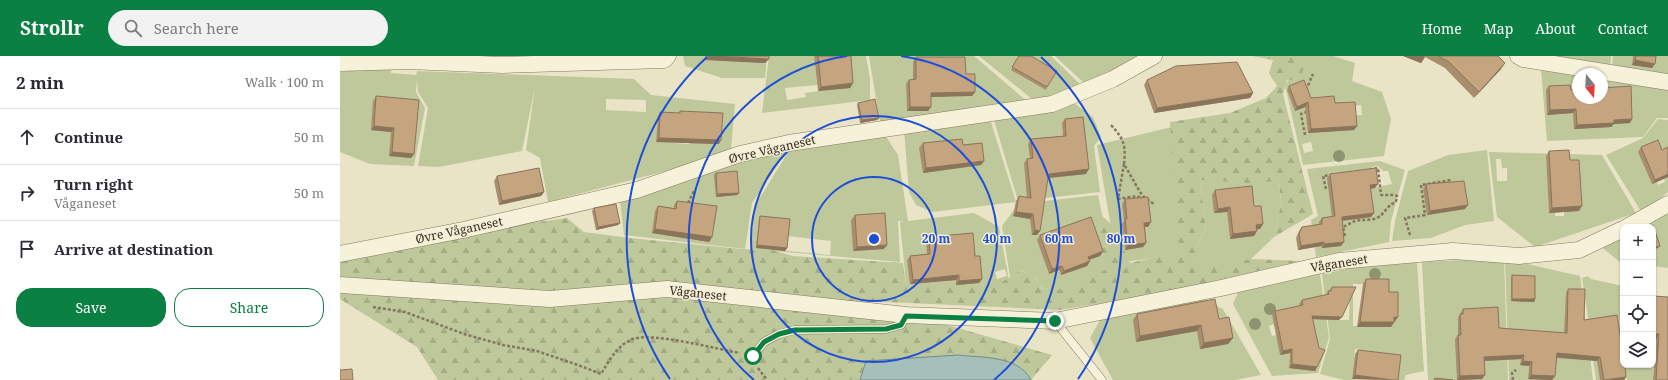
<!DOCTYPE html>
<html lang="en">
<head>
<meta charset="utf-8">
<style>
  :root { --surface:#fff; --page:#f2f2f3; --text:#2b2b33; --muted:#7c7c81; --line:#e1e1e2; --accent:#0b8043 }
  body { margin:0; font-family:"Noto Serif",serif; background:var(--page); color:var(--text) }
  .controls { position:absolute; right:12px; bottom:12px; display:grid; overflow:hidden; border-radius:8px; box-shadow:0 1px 3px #0004 }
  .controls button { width:36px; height:36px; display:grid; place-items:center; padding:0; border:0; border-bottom:1px solid var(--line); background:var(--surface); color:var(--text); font:20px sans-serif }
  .compass { position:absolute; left:1232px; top:12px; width:36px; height:36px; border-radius:50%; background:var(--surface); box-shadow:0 1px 3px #0004; rotate:162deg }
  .stop { position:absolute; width:12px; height:12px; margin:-9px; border:3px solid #0b8043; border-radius:50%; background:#fff }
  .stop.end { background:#0b8043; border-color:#fff; box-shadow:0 1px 4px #0008 }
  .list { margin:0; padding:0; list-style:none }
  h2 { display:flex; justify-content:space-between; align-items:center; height:52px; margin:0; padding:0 16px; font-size:17px }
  h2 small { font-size:13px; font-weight:400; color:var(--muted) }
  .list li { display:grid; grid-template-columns:26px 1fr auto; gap:12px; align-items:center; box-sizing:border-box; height:56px; padding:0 16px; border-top:1px solid var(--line) }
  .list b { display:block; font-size:15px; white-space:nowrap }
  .list p { margin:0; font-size:13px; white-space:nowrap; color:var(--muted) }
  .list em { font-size:13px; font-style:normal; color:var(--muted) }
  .actions { display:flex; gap:8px; padding:12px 16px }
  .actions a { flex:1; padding:9px 0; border:1px solid var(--accent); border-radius:16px; text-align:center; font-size:14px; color:var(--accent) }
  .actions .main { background:var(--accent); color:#fff }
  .icon { flex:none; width:22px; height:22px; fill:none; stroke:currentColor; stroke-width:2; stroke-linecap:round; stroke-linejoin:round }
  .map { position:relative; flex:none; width:1328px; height:324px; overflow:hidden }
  header { display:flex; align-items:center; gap:24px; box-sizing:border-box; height:56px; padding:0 20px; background:var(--accent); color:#fff }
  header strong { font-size:19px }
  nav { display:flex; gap:22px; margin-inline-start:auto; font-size:14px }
  .search { width:280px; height:36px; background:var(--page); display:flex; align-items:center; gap:10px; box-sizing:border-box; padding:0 14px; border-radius:22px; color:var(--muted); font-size:15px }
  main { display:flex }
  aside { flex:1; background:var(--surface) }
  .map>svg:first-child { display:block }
</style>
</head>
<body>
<header>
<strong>Strollr</strong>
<div class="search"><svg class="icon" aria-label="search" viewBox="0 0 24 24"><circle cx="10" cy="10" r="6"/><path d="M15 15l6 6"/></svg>Search here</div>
<nav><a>Home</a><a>Map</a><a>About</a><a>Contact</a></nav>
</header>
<main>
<aside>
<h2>2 min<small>Walk · 100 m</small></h2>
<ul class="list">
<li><svg class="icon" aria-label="ahead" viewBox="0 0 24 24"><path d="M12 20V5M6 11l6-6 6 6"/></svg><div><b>Continue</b></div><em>50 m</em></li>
<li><svg class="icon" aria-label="right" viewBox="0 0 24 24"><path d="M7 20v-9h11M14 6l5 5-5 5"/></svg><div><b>Turn right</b><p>Våganeset</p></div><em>50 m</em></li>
<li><svg class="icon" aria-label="arrive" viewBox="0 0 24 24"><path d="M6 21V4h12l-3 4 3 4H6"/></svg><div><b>Arrive at destination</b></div></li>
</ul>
<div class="actions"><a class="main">Save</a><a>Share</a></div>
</aside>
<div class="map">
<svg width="1328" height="324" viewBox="0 0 1328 324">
  <defs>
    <pattern id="forest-firs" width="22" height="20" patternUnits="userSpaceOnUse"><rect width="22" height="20" fill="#bec89b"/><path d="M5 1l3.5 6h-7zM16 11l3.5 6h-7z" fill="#a4ac85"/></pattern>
  </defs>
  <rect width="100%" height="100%" fill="#eae4c7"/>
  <!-- green -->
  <g fill="#bec89b" fill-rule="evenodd">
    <path d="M343 0H365V4L425 7 427 0 425 22H382L345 10Z"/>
    <path d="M429 0H474L477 29 445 32 447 44 466 41 465 37 485 34 507 0H526L530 23V44L422 57Z"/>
    <path d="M529 0H634L689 47 540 67ZM566 28H573L632 40 607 41 588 33 567 55Z"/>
    <path d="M639 0H679L671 14 685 0H711L741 29 698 48Z"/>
    <path d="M715 0H802L745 28Z"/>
    <path d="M966 0H993L1015 7 1012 25 1042 36 1051 63 1044 100 963 109 945 29ZM1021 49 1022 59H1013L992 52ZM971 86 973 95 964 97 962 88Z"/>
    <path d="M1200 0H1271L1270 13Z"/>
    <path d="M1273 0H1293L1292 9 1314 0H1328V20L1272 12Z"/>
    <path d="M52 9 51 17 76 19 77 15 294 23 311 39 395 48 391 93 337 112 208 146 200 102 186 94 195 31 182 95 99 111 78 110 88 52 78 36 77 23 76 36 85 52 74 110 30 108 0 96V16ZM266 43 306 44V56L266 54ZM351 62 349 88 316 86Z"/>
    <path d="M1201 14 1238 20V42L1271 71 1262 36V24L1328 34V62H1317L1303 81 1207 85Z"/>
    <path d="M734 47 753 61 761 81 754 90 760 136 678 145 653 61Z"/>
    <path d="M650 63 676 146 592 156 576 149 569 136 564 74Z"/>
    <path d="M1318 63 1328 64V94L1317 126 1318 129 1325 126 1324 123 1328 121V136L1302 157 1266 99 1303 82Z"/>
    <path d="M836 70 843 198 777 207 757 89Z"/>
    <path d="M545 79 558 99 568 165 634 157 659 171 669 224 657 230 567 237 560 166 564 165H558L560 206 411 193 415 150 450 93ZM447 180 491 185 490 199 416 192ZM665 213 667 220 657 223 655 216Z"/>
    <path d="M1147 94 1154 165 1125 169 1091 182 1052 185 1055 165 1068 115 1108 99Z"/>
    <path d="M447 95 412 147 405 193 284 179 280 145 398 104ZM333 157 369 186 347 183Z"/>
    <path d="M1149 96 1262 99 1296 157 1195 191 1157 161ZM1206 100 1240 108V120H1236L1238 155 1224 156V160H1215V156H1209ZM1156 103H1161L1162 112H1167V125H1157Z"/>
    <path d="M1040 105 1065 114 1051 165 1049 186 976 201 971 164 978 160 967 113ZM1038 110 1043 115H1048L1052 128 1027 133 1033 116 1032 111Z"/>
    <path d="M860 124 939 125 941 147 934 181 911 203 857 214V190L866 173ZM918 154 890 183 887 156Z"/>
    <path d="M758 139 773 212 715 236 699 231 696 220 681 215 670 221 662 170 678 148ZM748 166 746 210 721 219 719 214 709 218Z"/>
    <path d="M1328 153V212L1313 210V194L1318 192 1313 171H1294Z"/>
    <path d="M1283 177V208L1281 207 1259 189Z"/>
    <path d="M1164 202 1168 324H1088L1082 206Z"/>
    <path d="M1165 203 1240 220 1253 324H1212L1181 298 1189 310 1188 322 1210 324H1169Z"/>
    <path d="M1077 206 1084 315 1066 319 1064 324H1056L1029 300V295L1015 293 1012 323 1015 324H1004L980 318 990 283 982 218 1025 209ZM1013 228H1046V241L1051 271 1013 270ZM1010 235 1009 264H991L986 239Z"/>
    <path d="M980 218 989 282 978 317 932 320 893 248 898 236ZM960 253 966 293 949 312 950 297 940 298 936 279 932 280 929 270 934 268 932 259Z"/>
    <path d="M1248 220 1251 223 1283 230V295H1253L1242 222Z"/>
    <path d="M862 243 883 253 921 319 895 324H773L750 282 761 262Z"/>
    <path d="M1252 297H1283V303L1260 324H1256Z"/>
    <path d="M1313 297H1328L1314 305 1313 324H1287L1284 309H1313Z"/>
  </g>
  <!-- forest -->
  <path fill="url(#forest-firs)" d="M912 0H968V3L959 23 947 24 943 38 973 158 934 181 941 147 939 125 910 127 860 124 866 173 857 190V213L911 203 960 205 822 237 720 254 524 245 712 299 691 324 682 313 667 305H526L520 324H98L77 291 0 243V194L227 162 244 176 290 182 401 193 432 194 453 200 563 207 566 229H657L680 215 695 219 700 232 716 235 766 214 754 157C775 162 782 189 790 207L839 196 830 66 890 57 926 42 937 30 929 17 933 4Z"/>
  <!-- water -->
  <path fill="#a7bfba" stroke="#6f8c88" d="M618 299C642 302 678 299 691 324H520L526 305Z"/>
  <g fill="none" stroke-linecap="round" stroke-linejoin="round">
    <!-- service casing -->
    <g stroke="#84775e" stroke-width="9">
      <g id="service">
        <path d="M715 265 762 324"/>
        <path d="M413 300 424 286 439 278 455 274 546 273 561 269 566 259"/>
      </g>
    </g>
    <!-- minor casing -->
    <g stroke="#84775e" stroke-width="17">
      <g id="minor">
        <path d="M1178 0 1183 3 1328 26"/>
        <path d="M0 7 69 5 162 9 324 4 328 0"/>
        <path d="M1287 171 1328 148"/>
        <path d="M0 198 123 174 297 134 400 98 449 87 712 48 773 23 814 0"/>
        <path d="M0 229 210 243 327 233 566 259 715 265 881 232 999 205 1113 195 1179 200 1239 194 1283 173"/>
      </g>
    </g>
    <!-- path -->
    <g stroke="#84775e" stroke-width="2.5" stroke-dasharray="3 2" stroke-linecap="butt">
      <path d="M966 34 973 18"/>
      <path d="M771 69C784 83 786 89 784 108"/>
      <path d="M965 79 961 58 969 55"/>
      <path d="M986 133 983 120 992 119"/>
      <path d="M805 142 800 136 784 108 778 143C795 140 800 138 814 148"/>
      <path d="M348 147 355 133"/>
      <path d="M1070 179 1065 162 1085 159 1081 129 1111 124"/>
      <path d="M1005 180 1003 171C1007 169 1011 167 1015 165 1022 163 1030 165 1037 162 1045 158 1046 150 1056 146L1057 140 1054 139H1041L1038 112 1033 113"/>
      <path d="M33 251 65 256 124 278 163 289 197 295 238 309 261 318C269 305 277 289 293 283 313 276 376 293 400 297"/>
      <path d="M418 312 427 324"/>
      <path d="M1173 324 1172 317 1176 314"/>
    </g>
    <!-- service -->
    <use href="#service" stroke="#f6f1d9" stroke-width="8"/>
    <!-- minor -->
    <use href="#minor" stroke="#f6f1d9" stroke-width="16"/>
  </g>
  <!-- trees -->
  <g fill="#8e9370">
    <circle cx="999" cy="100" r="6"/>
    <circle cx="1035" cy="218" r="6"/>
    <circle cx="930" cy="253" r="6"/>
    <circle cx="915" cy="268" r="6"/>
  </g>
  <!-- wall -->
  <g fill="#a98e6e">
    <path d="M365 0H429V3L425 7 365 4Z"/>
    <path d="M474 0H511L513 27 510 32 478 35Z"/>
    <path d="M679 0 707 31 706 34 671 14Z"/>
    <path d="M1063 0H1158L1161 13 1134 42 1105 12 1085 1 1081 7Z"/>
    <path d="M1293 0H1316L1312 12 1292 9Z"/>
    <path d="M576 1 626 18 635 36 632 40 591 41 588 55H567L566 28 569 24 573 23V6Z"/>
    <path d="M807 24 913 37 910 42 814 57 804 29Z"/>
    <path d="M949 30 971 42 995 47 1017 70 1014 74 968 77 965 51 955 55 947 34Z"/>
    <path d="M1209 30 1231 34 1292 63 1290 67 1274 68 1271 71 1234 73 1233 57 1207 59 1206 34Z"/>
    <path d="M36 40 74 98 71 102 49 100 51 76 31 74 33 45Z"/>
    <path d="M518 47 539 62 537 64 520 67 517 49Z"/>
    <path d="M340 55 379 88 316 86 318 60 320 56 338 57Z"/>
    <path d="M725 63 746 118 710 122 707 125 697 179H692L690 163 673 160 676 145 679 140 687 142 684 107 687 103 690 102 688 88 691 83 723 80 722 67Z"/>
    <path d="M583 87 623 89 644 105 641 109 583 117 579 92Z"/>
    <path d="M1301 91 1322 94 1328 91V121L1312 128 1298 96Z"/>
    <path d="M1209 95 1230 104 1239 155 1209 157 1206 100Z"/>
    <path d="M376 117 399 137 397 139 376 141 374 119Z"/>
    <path d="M990 118 1038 128 1035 132 1030 133 1034 157 1031 161 1002 165 1001 190 982 192 981 190 958 194 956 182 959 175 962 171 979 168V166L982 162 992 161 987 122Z"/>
    <path d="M157 120 204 136 201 140 159 149 154 125Z"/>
    <path d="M1086 128 1125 153 1087 159 1083 133Z"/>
    <path d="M875 134 914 150 923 168 920 173H917L914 180 890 183 887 156 874 157 872 139Z"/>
    <path d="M785 143 811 166 808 171H805L806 187 803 191 785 194 782 168 784 165 782 148Z"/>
    <path d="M337 145 372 181 369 186 312 177 315 155 318 150 334 152V149Z"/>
    <path d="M254 152 280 167 278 169 256 174 252 155Z"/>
    <path d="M515 159 544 193 513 195 511 164Z"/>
    <path d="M420 160 447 192 445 195 416 192 419 163Z"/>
    <path d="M700 179 763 195 760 200 749 204 750 205 747 210 721 219 719 214 709 218 697 184Z"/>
    <path d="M589 181 635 200 642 223 639 227 616 229V224L570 228 567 204 570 200 587 198 586 185Z"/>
    <path d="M1172 219 1195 243 1194 246 1171 245V222Z"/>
    <path d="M1026 223 1049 236 1058 261 1051 271H1017L1023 228Z"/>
    <path d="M992 231 999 264 972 263 977 311 975 315 949 312 950 297 940 299 932 259 935 255 960 250 959 248 962 244 986 239 988 235H989Z"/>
    <path d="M1228 233 1244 264 1286 321 1284 324H1260L1257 305 1216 302 1215 320 1212 324 1188 323 1189 310 1180 309 1181 303 1144 305 1145 319 1142 323 1117 324 1115 283 1118 279V262L1123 253 1159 272 1224 277 1226 237Z"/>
    <path d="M1313 240 1328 324H1313L1316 283H1313Z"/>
    <path d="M797 258 879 263 893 282 888 288 860 293 857 275 796 286 793 264Z"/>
    <path d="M1018 294 1058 324 1012 323 1015 298Z"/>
  </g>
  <!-- shaded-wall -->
  <g fill="#8a745a">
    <path d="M368 0 429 3 425 7 365 4Z"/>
    <path d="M1063 0H1083L1085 1 1081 7Z"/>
    <path d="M1295 4 1315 8 1312 12 1292 9Z"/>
    <path d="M1165 7 1161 13 1134 42 1139 36Z"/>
    <path d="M513 27 510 32 478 35 481 31Z"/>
    <path d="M635 36 632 40 588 41 591 37Z"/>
    <path d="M913 37 910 42 814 57 817 52Z"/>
    <path d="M968 46 965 51 955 55 957 51Z"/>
    <path d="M570 51H591L588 55H567Z"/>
    <path d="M1236 53 1233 57 1207 59 1210 54Z"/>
    <path d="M539 62 537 64 520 67 522 64Z"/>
    <path d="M1292 63 1290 67 1274 68 1271 71 1234 73 1237 69 1274 64Z"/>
    <path d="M34 70 54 72 51 76 31 74Z"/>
    <path d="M1017 70 1014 74 968 77 971 73Z"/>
    <path d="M319 82 381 84 379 88 316 86Z"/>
    <path d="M52 96 74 98 71 102 49 100Z"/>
    <path d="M644 105 641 109 583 117 586 112Z"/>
    <path d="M749 113 746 118 706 122 709 118Z"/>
    <path d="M1328 118V121L1312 128 1315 124Z"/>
    <path d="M1038 128 1035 132 1027 133 1030 129Z"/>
    <path d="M204 136 201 140 159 149 162 145Z"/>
    <path d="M399 137 397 139 376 141 377 138Z"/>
    <path d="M1128 149 1125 153 1087 159 1090 155Z"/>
    <path d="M1242 150 1239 155 1209 157 1212 152Z"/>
    <path d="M890 151 887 156 874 157 878 153Z"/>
    <path d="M676 156 693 158 690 163 673 160Z"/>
    <path d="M1034 157 1031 161 999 165 1002 161Z"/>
    <path d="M811 166 808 171H801L804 167Z"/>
    <path d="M280 167 278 169 256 174 258 171Z"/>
    <path d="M923 168 920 173 913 174 916 169Z"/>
    <path d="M315 173 372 181 369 186 312 177Z"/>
    <path d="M695 174 700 175 697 179H692Z"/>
    <path d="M917 175 914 180 890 183 893 178Z"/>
    <path d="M984 186 981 190 958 194 961 190Z"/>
    <path d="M1004 186 1001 190 982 192 984 188Z"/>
    <path d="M806 187 803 191 785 194 788 189Z"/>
    <path d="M417 189 447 192 445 195 416 192Z"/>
    <path d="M547 189 544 193 513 195 517 191Z"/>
    <path d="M1320 190 1318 192 1313 194V192Z"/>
    <path d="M763 195 760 200 745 205 748 201Z"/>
    <path d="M750 205 747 210 721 219 724 215Z"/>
    <path d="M722 210 719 214 709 218 712 213Z"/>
    <path d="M619 219 616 224 570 228 573 224Z"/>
    <path d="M642 223 639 227 616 229 619 225Z"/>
    <path d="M1172 243H1195L1194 246 1171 245Z"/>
    <path d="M972 260 1002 261 999 264 969 263Z"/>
    <path d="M1054 261H1058L1055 265H1051Z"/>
    <path d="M1020 266H1054L1051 271H1017Z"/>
    <path d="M861 269 857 275 796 286 800 280Z"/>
    <path d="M1313 278H1319L1316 283H1313Z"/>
    <path d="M893 282 888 288 860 293 864 287Z"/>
    <path d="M952 293 950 297 940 299 943 295Z"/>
    <path d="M1217 297 1260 301 1257 305 1214 301Z"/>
    <path d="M1184 299 1181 303 1142 305 1144 301Z"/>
    <path d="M1183 305 1192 306 1189 310 1180 309Z"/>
    <path d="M952 308 977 311 975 315 949 312Z"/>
    <path d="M1015 319 1053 324 1012 323Z"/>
    <path d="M1145 319 1142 323 1117 324 1120 320Z"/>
    <path d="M1191 319 1215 320 1212 324 1188 323Z"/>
    <path d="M1286 321 1284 324H1267Z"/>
  </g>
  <!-- building -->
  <g fill="#c5a580" stroke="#8a745a">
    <path d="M372 0H429V3Z"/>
    <path d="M478 0H511L513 27 481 31Z"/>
    <path d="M679 0H691L717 15 707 31 672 11Z"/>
    <path d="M1098 0H1158L1165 7 1139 36 1109 6Z"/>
    <path d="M1296 0H1316L1315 8 1295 4Z"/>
    <path d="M576 1H625L626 18H635V36L591 37V51H570L569 24 576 23Z"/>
    <path d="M897 6 913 37 817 52 807 24 836 10Z"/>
    <path d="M964 24 971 42 994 40 995 47 1015 46 1017 70 971 73 968 46 957 51 949 30Z"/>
    <path d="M1230 29 1231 34 1238 33V42H1262V32L1291 30 1292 63 1274 64V67L1237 69 1236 53 1210 54 1209 30Z"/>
    <path d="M36 40 79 44 74 98 52 96 54 72 34 70Z"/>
    <path d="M535 43 539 62 522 64 518 47Z"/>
    <path d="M340 55 383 57 381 84 319 82 320 56 340 57Z"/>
    <path d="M743 61 749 113 709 118 710 122H708L700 175 695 174 693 158 676 156 679 140 691 142 687 103 693 102 691 83 726 80 725 63Z"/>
    <path d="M622 83 623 89 642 87 644 105 586 112 583 87Z"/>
    <path d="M1318 84 1322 94 1328 91V118L1315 124 1301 91Z"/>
    <path d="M1229 94 1230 104H1239L1242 150 1212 152 1209 95Z"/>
    <path d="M199 112 204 136 162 145 157 120Z"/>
    <path d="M1036 112 1038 128 1030 129 1034 157 1002 161 1004 186 984 188V186L961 190 959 178 962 171 982 168V162L995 160 990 118Z"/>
    <path d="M397 115 399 137 377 138 376 117Z"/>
    <path d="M1124 125 1128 149 1090 155 1086 128Z"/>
    <path d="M912 130 914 150H921L923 168 916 169 917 175 893 178 890 151 878 153 875 134Z"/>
    <path d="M808 141 811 166 804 167 806 187 788 189 785 163H787L785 143Z"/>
    <path d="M337 145 377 150 372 181 315 173 318 150 336 153Z"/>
    <path d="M276 148 280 167 258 171 254 152Z"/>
    <path d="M545 157 547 189 517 191 515 159Z"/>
    <path d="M420 160 450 163 447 192 417 189Z"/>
    <path d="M751 161 763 195 748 201 750 205 724 215 722 210 712 213 700 179Z"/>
    <path d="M1313 169 1320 190 1313 192V171H1309Z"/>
    <path d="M633 177 635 200H640L642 223 619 225V219L573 224 570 200 590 198 589 181Z"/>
    <path d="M1172 219 1195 220V243H1172Z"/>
    <path d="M1026 223H1049V236H1058V261H1054V266H1020Z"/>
    <path d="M992 231H1016L1002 261 972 260 979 292 985 294 977 311 952 308V293L943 295 935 255 963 249 962 244 989 238 988 235H991Z"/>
    <path d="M1228 233H1245L1244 264 1277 259 1283 298V309H1285L1286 321 1264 324 1260 301 1217 297 1215 320 1191 319 1192 306 1183 305 1184 299 1144 301 1145 319 1120 320 1118 279H1121L1120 258H1123V253L1158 251 1159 272 1227 277Z"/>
    <path d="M1313 240 1328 241V324H1316L1319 278H1313Z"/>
    <path d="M875 243 879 263 889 261 893 282 864 287 861 269 800 280 797 258Z"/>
    <path d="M1018 294 1061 299 1058 324H1053L1015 319Z"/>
    <path d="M12 313 13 324H0V314Z"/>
    <path d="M1095 322 1113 324H1094Z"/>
  </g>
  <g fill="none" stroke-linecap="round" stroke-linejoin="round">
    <!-- route -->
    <path stroke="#0b8043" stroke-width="5" d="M413 300 424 286 439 278 455 274 546 273 561 269 566 260 715 265"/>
  </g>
  <!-- distance rings -->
  <g fill="none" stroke="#1d4ed8" stroke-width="2">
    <circle cx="534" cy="183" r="62"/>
    <circle cx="534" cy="183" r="123"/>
    <path d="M414 324A185 185 0 0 1 507 0M561 0A185 185 0 0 1 654 324"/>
    <path d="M330 323A247 247 0 0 1 367 1M701 1A247 247 0 0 1 738 323"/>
  </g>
  <g text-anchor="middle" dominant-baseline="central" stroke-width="3" stroke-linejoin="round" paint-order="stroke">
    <!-- street labels -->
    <g font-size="12" fill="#362d20" stroke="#f3edd5">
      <text transform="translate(432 93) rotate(-13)">Øvre Våganeset</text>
      <text transform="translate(119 174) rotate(-12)">Øvre Våganeset</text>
      <text transform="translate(999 207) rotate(-9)">Våganeset</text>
      <text transform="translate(358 237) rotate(6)">Våganeset</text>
    </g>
  </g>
  <circle cx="534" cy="183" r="6" fill="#1d4ed8" stroke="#f3edd5" stroke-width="2"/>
  <g font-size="12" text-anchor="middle" font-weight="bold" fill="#1d4ed8" stroke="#f3edd5" stroke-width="3" stroke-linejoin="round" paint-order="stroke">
    <text x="596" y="187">20 m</text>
    <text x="657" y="187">40 m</text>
    <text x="719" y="187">60 m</text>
    <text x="781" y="187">80 m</text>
  </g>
</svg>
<div class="controls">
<button>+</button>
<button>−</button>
<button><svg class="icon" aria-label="locate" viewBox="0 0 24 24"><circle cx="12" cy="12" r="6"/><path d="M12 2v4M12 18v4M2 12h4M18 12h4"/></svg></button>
<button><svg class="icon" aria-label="layers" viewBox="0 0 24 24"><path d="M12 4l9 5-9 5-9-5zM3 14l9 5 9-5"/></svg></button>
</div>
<svg class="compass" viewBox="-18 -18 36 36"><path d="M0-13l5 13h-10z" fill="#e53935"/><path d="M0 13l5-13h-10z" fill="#7c7c81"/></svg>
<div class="stop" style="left:413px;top:300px"></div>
<div class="stop end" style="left:715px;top:265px"></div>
</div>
</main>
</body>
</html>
